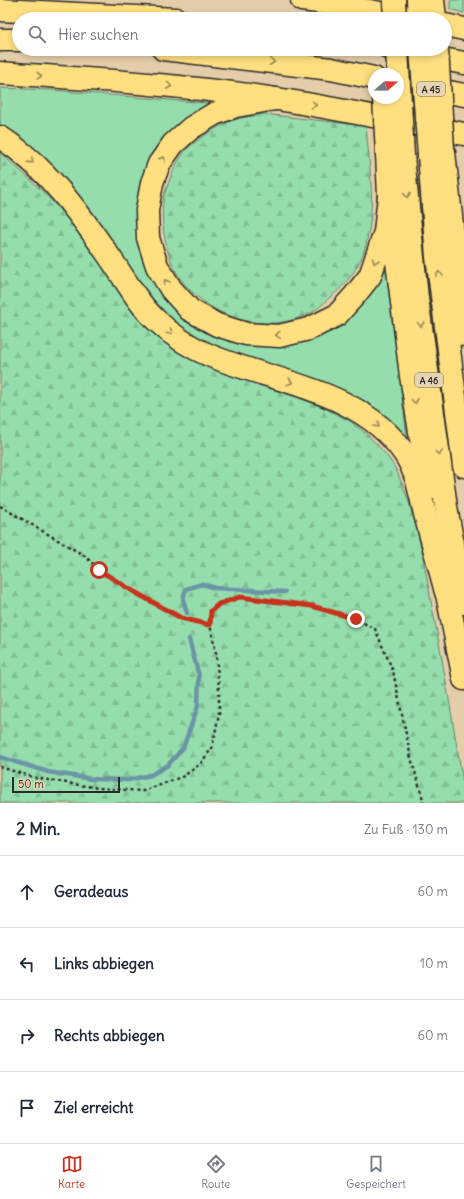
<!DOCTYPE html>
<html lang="de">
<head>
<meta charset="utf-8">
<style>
  :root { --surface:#fff; --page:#f2f2f3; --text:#1f2937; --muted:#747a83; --line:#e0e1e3; --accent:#c8321e }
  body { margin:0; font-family:Delius,sans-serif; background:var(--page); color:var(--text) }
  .compass { position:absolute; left:368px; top:68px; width:36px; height:36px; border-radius:50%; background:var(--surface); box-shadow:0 2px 6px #0003; rotate:70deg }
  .scale { position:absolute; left:12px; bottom:10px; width:108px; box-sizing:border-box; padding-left:4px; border:2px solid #2b2b2b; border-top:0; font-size:11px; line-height:14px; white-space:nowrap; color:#2b2b2b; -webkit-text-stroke:3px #e6d4b2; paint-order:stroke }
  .stop { position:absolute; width:12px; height:12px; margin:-9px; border:3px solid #c8321e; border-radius:50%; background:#fff }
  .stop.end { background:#c8321e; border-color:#fff; box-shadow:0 1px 4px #0008 }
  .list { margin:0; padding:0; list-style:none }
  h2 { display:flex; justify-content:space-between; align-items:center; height:52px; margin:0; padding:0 16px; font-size:17px }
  h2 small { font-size:13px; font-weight:400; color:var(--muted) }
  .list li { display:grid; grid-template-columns:26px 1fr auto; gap:12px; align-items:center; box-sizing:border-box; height:72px; padding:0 16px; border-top:1px solid var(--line) }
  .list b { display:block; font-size:15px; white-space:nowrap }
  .list em { font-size:13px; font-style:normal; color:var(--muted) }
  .icon { flex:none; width:22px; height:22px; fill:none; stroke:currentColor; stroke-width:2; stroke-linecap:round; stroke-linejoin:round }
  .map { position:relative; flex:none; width:464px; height:803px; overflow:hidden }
  .search { position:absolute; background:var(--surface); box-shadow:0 2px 6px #0003; left:12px; right:12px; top:12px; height:44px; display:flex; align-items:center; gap:10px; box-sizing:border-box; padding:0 14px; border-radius:22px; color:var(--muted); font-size:15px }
  .sheet { height:340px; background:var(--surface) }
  nav { display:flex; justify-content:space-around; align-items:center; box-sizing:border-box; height:56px; border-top:1px solid var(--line); background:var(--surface); font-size:11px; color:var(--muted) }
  nav a { display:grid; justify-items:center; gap:2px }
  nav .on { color:var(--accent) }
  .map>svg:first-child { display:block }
</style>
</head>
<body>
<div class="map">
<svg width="464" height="803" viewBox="0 0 464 803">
  <defs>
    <pattern id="forest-firs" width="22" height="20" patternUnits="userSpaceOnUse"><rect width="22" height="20" fill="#95ddac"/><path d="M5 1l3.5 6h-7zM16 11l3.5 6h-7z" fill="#81be94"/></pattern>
  </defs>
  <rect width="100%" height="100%" fill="#e4ceaa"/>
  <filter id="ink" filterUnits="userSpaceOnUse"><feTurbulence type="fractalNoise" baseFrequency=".025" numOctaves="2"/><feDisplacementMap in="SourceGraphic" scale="8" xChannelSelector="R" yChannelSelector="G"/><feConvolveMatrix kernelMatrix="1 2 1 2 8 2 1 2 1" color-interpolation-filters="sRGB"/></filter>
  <g filter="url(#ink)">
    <!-- green -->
    <path fill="#95ddac" stroke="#60846c" d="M0 88 51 90 217 104 158 152 145 170 139 195 160 292 172 308 205 332 242 344 263 345 308 337 385 258 407 437 386 420 198 342 155 306 13 134 0 126Z"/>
    <!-- forest -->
    <g fill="url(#forest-firs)" stroke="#60846c">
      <path d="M450 0H464V13L450 9Z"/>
      <path d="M264 114 366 126C369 163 376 203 367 240 362 265 347 284 328 299 322 305 314 312 306 315 262 335 207 316 180 278 166 258 159 220 164 196 165 191 168 185 170 179 174 169 179 158 186 150 194 141 222 123 234 120 244 117 254 116 264 114Z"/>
      <path d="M0 153C36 183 69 216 96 255 115 283 131 315 157 336 212 380 285 385 344 418 363 428 388 453 397 472 415 510 423 555 430 596 443 660 453 724 464 789V803H0Z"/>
    </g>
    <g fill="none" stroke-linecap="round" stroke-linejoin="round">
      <!-- stream -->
      <g stroke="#6b95a6" stroke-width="4.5">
        <path d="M187 613 183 599 186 589 202 584 215 588 285 592"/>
        <path d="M0 757 48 772 92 779 128 780 151 775 168 765 183 748 198 706 199 676 189 639"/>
      </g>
      <!-- motorway casing -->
      <g stroke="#2b2b2b" stroke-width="25">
        <g id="motorway">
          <path d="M302 0 326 3 413 19"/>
          <path d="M418 0 419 19"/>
          <path d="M433 0 435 19"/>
          <path d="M0 10 176 19"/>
          <path d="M445 25 464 29"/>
          <path d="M0 40H19"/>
          <path d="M163 49 331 69 374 78"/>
          <path d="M390 49 464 63"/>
          <path d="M0 73C92 79 185 85 277 99 340 109 402 122 464 134"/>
          <path d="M398 82 464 95"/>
          <path d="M275 99 236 106 214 114 191 128 173 144 159 164 152 183 147 210 148 238 157 266 171 289 190 310 217 325 246 334 279 336 309 329 337 315 355 295 370 276 385 232 389 196"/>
          <path d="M0 137C47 167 80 214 111 259 125 279 139 305 157 321 173 336 191 348 211 356 277 383 364 391 406 456 417 473 420 494 425 514 432 540 439 566 446 592"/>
          <path d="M444 152 464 335"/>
          <path d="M387 154 389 196 411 376 429 488"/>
          <path d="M429 155 437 257 464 466"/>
          <path d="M403 156 417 298 446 507 464 603"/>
          <path d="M444 579 464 679"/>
        </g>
      </g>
      <!-- path -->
      <g stroke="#2b2b2b" stroke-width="2.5" stroke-dasharray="3 3" stroke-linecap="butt">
        <path d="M0 506 85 556 99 570 131 590 181 618 210 625"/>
        <path d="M0 767 36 778 98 788 143 791 184 776 201 763 212 748 219 714V689L216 653 210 625 211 611 219 603 240 597 312 606 356 619 375 629 393 671 411 758 424 803"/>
      </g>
      <!-- motorway -->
      <use href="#motorway" stroke="#ffdf80" stroke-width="22"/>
      <!-- motorway-bridge casing -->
      <g stroke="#2b2b2b" stroke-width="25" stroke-linecap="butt">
        <g id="motorway-bridge">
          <path d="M394 0 395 19"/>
          <path d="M397 49 403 156"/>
          <path d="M421 49 429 155"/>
          <path d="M437 49 443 149"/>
          <path d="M384 98 387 154"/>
        </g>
      </g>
      <!-- motorway-bridge -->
      <use href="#motorway-bridge" stroke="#ffdf80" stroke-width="22"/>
    </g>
    <!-- one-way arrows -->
    <defs><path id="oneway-chevron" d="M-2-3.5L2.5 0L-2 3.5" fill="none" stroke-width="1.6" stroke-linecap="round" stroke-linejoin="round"/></defs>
    <g stroke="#958556">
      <use href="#oneway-chevron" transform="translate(272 62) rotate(7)"/>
      <use href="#oneway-chevron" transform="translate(39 76) rotate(3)"/>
      <use href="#oneway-chevron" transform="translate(169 86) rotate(7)"/>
      <use href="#oneway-chevron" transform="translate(314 105) rotate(9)"/>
      <use href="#oneway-chevron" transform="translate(163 159) rotate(-55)"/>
      <use href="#oneway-chevron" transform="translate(31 161) rotate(41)"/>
      <use href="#oneway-chevron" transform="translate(407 195) rotate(84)"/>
      <use href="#oneway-chevron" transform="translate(375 261) rotate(109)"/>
      <use href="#oneway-chevron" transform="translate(439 274) rotate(-97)"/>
      <use href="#oneway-chevron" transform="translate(166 282) rotate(-121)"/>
      <use href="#oneway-chevron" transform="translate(421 324) rotate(82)"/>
      <use href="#oneway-chevron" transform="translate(170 332) rotate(38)"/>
      <use href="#oneway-chevron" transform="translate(278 335) rotate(177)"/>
      <use href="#oneway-chevron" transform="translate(290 382) rotate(18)"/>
      <use href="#oneway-chevron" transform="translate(415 401) rotate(81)"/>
      <use href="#oneway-chevron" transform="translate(377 425) rotate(42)"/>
      <use href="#oneway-chevron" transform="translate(439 453) rotate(82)"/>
    </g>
  </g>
  <g fill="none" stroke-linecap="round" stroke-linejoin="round" filter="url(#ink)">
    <!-- route -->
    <path stroke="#c8321e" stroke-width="5" d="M99 570 131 590 181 618 210 625 211 611 219 604 240 597 312 606 356 619"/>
  </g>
  <g text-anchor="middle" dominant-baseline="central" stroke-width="4" stroke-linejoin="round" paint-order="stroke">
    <!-- shield labels -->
    <g fill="#e6d4b2" stroke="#635e54" stroke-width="1">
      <rect x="417" y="82" width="28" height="14" rx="3"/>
      <rect x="415" y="373" width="28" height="14" rx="3"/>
    </g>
    <g font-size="9" font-weight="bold" fill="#2b2b2b">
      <text x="431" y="89">A 45</text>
      <text x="429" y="380">A 46</text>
    </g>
  </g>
</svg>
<svg class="compass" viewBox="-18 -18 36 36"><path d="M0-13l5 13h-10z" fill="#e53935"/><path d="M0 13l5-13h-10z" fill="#747a83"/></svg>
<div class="scale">50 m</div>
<div class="stop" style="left:99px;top:570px"></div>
<div class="stop end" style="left:356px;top:619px"></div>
<div class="search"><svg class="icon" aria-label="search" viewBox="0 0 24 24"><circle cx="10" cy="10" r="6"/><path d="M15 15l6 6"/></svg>Hier suchen</div>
</div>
<section class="sheet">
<h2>2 Min.<small>Zu Fuß · 130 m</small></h2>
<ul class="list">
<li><svg class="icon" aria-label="ahead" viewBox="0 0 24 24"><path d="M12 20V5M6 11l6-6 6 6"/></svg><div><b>Geradeaus</b></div><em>60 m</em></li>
<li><svg class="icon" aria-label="left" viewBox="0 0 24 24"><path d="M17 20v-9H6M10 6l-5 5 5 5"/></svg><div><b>Links abbiegen</b></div><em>10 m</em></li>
<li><svg class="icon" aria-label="right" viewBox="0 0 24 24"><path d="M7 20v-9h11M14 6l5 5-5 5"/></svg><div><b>Rechts abbiegen</b></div><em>60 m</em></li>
<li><svg class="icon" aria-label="arrive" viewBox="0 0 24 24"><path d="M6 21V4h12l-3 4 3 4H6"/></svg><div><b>Ziel erreicht</b></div></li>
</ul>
</section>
<nav>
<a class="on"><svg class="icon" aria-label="map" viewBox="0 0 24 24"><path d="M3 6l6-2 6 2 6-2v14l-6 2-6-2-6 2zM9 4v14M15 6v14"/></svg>Karte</a>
<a><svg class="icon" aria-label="directions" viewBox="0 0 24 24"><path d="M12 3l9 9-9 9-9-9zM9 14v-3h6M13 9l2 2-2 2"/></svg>Route</a>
<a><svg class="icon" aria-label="saved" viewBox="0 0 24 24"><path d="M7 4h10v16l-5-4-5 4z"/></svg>Gespeichert</a>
</nav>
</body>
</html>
